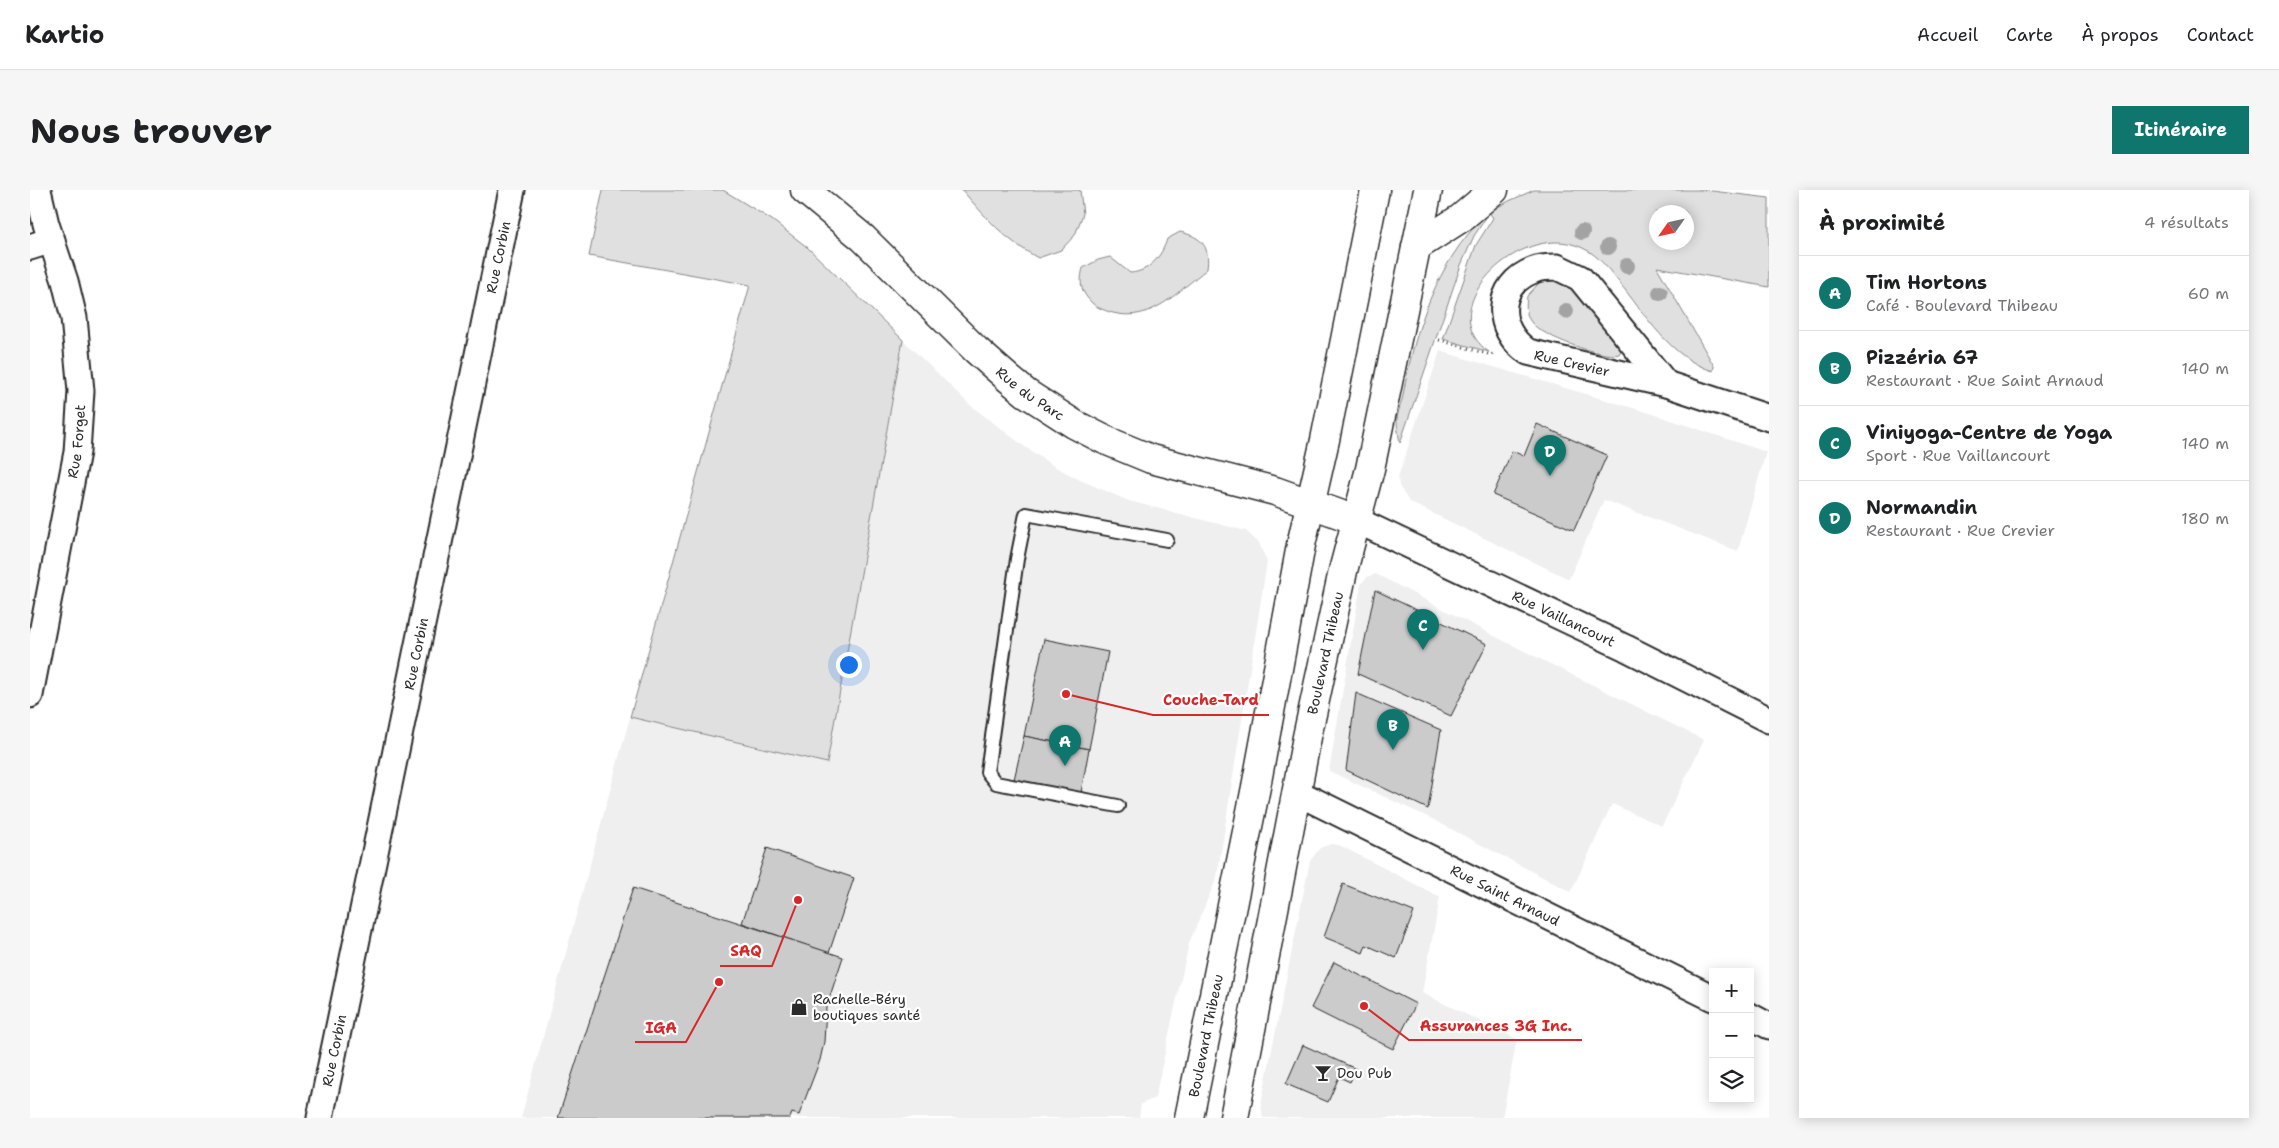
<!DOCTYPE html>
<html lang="fr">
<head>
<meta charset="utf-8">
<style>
  :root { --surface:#fff; --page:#f6f6f6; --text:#202124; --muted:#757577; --line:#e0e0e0; --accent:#0f766e }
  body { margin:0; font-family:"Shantell Sans",sans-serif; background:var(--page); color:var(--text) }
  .controls { position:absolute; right:15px; bottom:15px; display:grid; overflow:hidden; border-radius:0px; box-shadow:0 2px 12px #0003 }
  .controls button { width:45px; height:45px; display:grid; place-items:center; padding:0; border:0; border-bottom:1px solid var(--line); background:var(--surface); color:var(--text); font:25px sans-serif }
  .compass { position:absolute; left:1619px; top:15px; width:45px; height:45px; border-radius:50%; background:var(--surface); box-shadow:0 2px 12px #0003; rotate:236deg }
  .you { position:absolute; left:818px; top:474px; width:18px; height:18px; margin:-12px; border:4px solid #fff; border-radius:50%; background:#1a73e8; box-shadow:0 0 0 8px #1a73e833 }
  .badge { display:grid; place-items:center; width:32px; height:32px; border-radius:50%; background:var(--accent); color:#fff; font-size:16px; font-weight:700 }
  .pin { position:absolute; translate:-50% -41px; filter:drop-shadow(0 1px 2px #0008) }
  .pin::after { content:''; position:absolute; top:26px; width:18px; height:15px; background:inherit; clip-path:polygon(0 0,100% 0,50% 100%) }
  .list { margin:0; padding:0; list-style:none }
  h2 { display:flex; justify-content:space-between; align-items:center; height:65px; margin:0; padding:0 20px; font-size:21px }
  h2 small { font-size:16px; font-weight:400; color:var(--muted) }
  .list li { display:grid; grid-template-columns:32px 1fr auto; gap:15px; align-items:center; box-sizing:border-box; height:75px; padding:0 20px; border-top:1px solid var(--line) }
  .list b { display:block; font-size:19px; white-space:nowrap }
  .list p { margin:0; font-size:16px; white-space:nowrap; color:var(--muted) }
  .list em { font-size:16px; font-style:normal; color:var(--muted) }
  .icon { flex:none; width:28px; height:28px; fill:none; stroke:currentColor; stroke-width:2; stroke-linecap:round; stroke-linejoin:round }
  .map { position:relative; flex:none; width:1739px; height:928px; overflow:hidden; border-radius:0px }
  header { display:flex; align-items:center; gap:30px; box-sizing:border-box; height:70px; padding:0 25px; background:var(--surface); border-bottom:1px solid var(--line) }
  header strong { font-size:24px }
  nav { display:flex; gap:28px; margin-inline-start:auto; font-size:18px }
  .intro { display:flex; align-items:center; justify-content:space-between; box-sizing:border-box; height:120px; padding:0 30px }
  h1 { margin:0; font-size:35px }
  .button { padding:12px 22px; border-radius:0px; background:var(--accent); color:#fff; font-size:18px; font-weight:700 }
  main { display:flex; gap:30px; padding:0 30px }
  aside { flex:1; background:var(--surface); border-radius:0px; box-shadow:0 2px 12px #0003 }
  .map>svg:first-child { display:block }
</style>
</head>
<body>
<header>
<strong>Kartio</strong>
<nav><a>Accueil</a><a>Carte</a><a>À propos</a><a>Contact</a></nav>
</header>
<div class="intro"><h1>Nous trouver</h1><a class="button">Itinéraire</a></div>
<main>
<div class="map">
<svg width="1739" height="928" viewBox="0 0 1739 928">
  <rect width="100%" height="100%" fill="#fff"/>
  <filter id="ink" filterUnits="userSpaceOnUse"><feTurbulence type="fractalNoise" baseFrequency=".02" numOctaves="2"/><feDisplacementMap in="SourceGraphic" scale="10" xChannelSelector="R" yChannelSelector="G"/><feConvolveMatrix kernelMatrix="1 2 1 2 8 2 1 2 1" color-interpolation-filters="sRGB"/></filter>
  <g filter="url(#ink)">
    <!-- built -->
    <g fill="#efefef">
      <path d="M873 150 940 215 995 257 1022 275 1050 290 1099 311 1216 341 1229 353 1237 372 1187 687 1159 753 1125 908 1111 914 1109 928H491L600 527 797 573Z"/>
      <path d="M1410 161 1620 223 1736 262 1708 361 1574 310 1539 389 1379 312 1369 296 1368 287Z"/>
      <path d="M1346 384 1474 451 1674 550 1632 636 1582 614 1541 702 1402 629 1299 581 1331 394 1337 387Z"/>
      <path d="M1301 654 1309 655 1410 707 1392 803 1487 849 1472 928H1233L1231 914 1280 671 1290 658Z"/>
    </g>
    <!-- green -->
    <g fill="#e0e0e0" stroke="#868686" fill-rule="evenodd">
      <path d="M573 0H693L742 30 777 57 873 150 797 573 600 527 720 95 559 66Z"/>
      <path d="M932 0H1050L1053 24 1045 45 1031 60 1008 68C975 50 956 28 932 0Z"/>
      <path d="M1504 0H1674L1739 8V97L1627 77 1684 176 1683 181C1640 168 1615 124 1588 91 1576 76 1565 61 1545 55 1487 35 1400 120 1459 162L1413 149 1446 55 1463 28 1459 22 1479 11ZM1626 22H1656V52H1626Z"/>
      <path d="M1454 27 1455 29 1444 46 1431 75 1370 253C1369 246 1367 238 1367 231 1367 222 1372 213 1373 205 1384 142 1407 72 1454 27Z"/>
      <path d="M1150 42C1173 47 1180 57 1177 79 1148 101 1122 133 1083 123 1074 120 1069 119 1062 113 1051 102 1049 93 1053 78L1068 70 1080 67 1100 83C1119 82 1132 66 1137 49Z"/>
      <path d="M1520 87 1539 91 1594 156 1589 164C1574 169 1510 146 1501 132 1495 124 1496 115 1497 106L1511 91Z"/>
    </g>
    <!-- building -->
    <g fill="#cbcbcb" stroke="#2b2b2b">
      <path d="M1507 234 1577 265 1544 340 1463 305 1482 261 1494 266Z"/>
      <path d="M1345 400 1457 454 1421 526 1328 484Z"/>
      <path d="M1014 449 1078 462 1059 559 994 546Z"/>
      <path d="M1326 503 1411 540 1398 619 1316 580Z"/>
      <path d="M994 546 1059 559 1050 608 983 594Z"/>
      <path d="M737 658 824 688 799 763 712 733Z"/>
      <path d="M1313 694 1384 722 1366 768 1336 755 1333 763 1294 747Z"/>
      <path d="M603 698 813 767 796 818 794 852 790 870 769 925 762 923 760 928H528Z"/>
      <path d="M1304 772 1386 814 1363 859 1281 818Z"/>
      <path d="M1273 855 1326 879 1320 892 1309 887 1298 912 1256 894Z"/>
    </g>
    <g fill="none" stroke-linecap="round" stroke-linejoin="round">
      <!-- service casing -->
      <g stroke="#2b2b2b" stroke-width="16">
        <path id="service" d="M1088 616 966 593 957 582 987 369 996 324 1137 350"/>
      </g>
      <!-- minor casing -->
      <g stroke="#2b2b2b" stroke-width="29">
        <g id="minor">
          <path d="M0 57 22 50"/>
          <path d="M1527 77 1550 88 1636 194 1498 162C1465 140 1464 95 1504 80 1511 77 1520 77 1527 77Z"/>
          <path d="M1636 194 1739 228"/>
          <path id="s1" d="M1326 330 1596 458 1739 530"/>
          <path id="s2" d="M0 505 47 262 51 201 44 128 35 91 16 34 8 0"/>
          <path id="s3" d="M1268 603 1683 808"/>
          <path d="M1720 826 1739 836"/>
          <path id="s4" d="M290 928 482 0"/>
        </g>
      </g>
      <!-- secondary casing -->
      <g stroke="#2b2b2b" stroke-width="31">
        <g id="secondary">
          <path id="s5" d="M775 0 833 48 946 160 979 189 996 203 1044 234 1075 250 1121 269 1245 301 1326 330"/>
        </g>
      </g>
      <!-- primary casing -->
      <g stroke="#2b2b2b" stroke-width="31">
        <g id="primary">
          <path id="s6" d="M1159 928 1226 597 1271 355 1295 250 1345 0"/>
          <path id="s7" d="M1204 928 1277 547 1313 381 1340 279 1398 0"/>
        </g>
      </g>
      <!-- motorway casing -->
      <g stroke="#2b2b2b" stroke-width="31">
        <path id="motorway" d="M1386 57 1431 28 1464 0"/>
      </g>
      <!-- path -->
      <path stroke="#2b2b2b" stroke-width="3" stroke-dasharray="1 4" stroke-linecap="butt" d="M1409 150 1461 165 1464 163"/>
      <!-- service -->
      <use href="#service" stroke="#fff" stroke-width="12"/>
      <!-- minor -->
      <use href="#minor" stroke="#fff" stroke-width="25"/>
      <!-- secondary -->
      <use href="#secondary" stroke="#fff" stroke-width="28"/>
      <!-- primary -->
      <use href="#primary" stroke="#fff" stroke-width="28"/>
      <!-- motorway -->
      <use href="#motorway" stroke="#fff" stroke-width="28"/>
    </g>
    <!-- trees -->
    <g fill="#a3a3a3">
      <circle cx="1552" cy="42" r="8"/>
      <circle cx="1578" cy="57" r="8"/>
      <circle cx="1597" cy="76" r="8"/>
      <circle cx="1630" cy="103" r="8"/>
      <circle cx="1536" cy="121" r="8"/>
    </g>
  </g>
  <!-- icons -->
  <defs>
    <g id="shop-bare" transform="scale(1.35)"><path d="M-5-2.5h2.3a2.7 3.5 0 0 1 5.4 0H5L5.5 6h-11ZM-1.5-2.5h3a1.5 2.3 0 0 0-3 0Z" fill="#2b2b2b" stroke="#fff" stroke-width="2.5" paint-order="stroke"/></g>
    <g id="bar-bare" transform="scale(1.35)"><path d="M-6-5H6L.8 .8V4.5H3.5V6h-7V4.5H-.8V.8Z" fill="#2b2b2b" stroke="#fff" stroke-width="2.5" paint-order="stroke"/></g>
  </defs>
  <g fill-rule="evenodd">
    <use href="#shop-bare" x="769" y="817"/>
    <use href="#bar-bare" x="1293" y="883"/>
  </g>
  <g text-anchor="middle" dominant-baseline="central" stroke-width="4.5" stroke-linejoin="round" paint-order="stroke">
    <!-- street labels -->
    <g font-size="14" fill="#2b2b2b" stroke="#fff">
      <text stroke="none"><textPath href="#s4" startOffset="879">Rue Corbin</textPath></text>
      <text transform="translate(1542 173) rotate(13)">Rue Crevier</text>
      <text stroke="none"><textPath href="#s5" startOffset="304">Rue du Parc</textPath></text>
      <text stroke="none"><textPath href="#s2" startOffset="258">Rue Forget</textPath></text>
      <text stroke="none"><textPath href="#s1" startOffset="230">Rue Vaillancourt</textPath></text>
      <text stroke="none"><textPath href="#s7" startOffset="474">Boulevard Thibeau</textPath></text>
      <text stroke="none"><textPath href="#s4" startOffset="474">Rue Corbin</textPath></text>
      <text stroke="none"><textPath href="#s3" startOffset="231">Rue Saint Arnaud</textPath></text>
      <text stroke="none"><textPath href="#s6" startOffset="84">Boulevard Thibeau</textPath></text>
      <text stroke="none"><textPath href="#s4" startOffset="69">Rue Corbin</textPath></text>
    </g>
    <!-- poi labels -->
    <g font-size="14" fill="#2b2b2b" stroke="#fff" text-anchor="start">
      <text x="783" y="809">Rachelle-Béry<tspan x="783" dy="16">boutiques santé</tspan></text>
      <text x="1307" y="883">Dou Pub</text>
    </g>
  </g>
  <!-- callouts -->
  <path fill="none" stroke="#d62828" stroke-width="2" d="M1036 504L1123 525H1239M768 710L742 776H690M1334 816L1379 850H1552M689 792L656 852H605"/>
  <g fill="#d62828" stroke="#fff" stroke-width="2">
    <circle cx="1036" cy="504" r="5"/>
    <circle cx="768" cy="710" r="5"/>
    <circle cx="1334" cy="816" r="5"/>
    <circle cx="689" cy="792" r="5"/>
  </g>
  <g font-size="15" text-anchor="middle" font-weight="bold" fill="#d62828" stroke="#fff" stroke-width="4.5" stroke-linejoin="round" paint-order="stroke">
    <text x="1181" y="515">Couche-Tard</text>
    <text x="716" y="766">SAQ</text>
    <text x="1466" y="841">Assurances 3G Inc.</text>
    <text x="631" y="843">IGA</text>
  </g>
</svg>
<div class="controls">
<button>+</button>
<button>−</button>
<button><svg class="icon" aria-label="layers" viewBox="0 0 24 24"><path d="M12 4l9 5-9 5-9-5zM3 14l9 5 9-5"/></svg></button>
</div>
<svg class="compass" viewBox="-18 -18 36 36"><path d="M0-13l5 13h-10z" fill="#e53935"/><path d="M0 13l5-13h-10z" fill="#757577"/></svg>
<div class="you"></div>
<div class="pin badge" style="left:1035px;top:576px">A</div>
<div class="pin badge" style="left:1363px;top:560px">B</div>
<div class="pin badge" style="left:1393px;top:460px">C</div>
<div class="pin badge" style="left:1520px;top:286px">D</div>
</div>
<aside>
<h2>À proximité<small>4 résultats</small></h2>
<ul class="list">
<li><span class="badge">A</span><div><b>Tim Hortons</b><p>Café · Boulevard Thibeau</p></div><em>60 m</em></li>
<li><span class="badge">B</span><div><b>Pizzéria 67</b><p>Restaurant · Rue Saint Arnaud</p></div><em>140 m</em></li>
<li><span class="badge">C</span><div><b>Viniyoga-Centre de Yoga</b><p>Sport · Rue Vaillancourt</p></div><em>140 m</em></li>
<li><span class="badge">D</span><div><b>Normandin</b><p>Restaurant · Rue Crevier</p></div><em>180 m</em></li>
</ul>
</aside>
</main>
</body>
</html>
